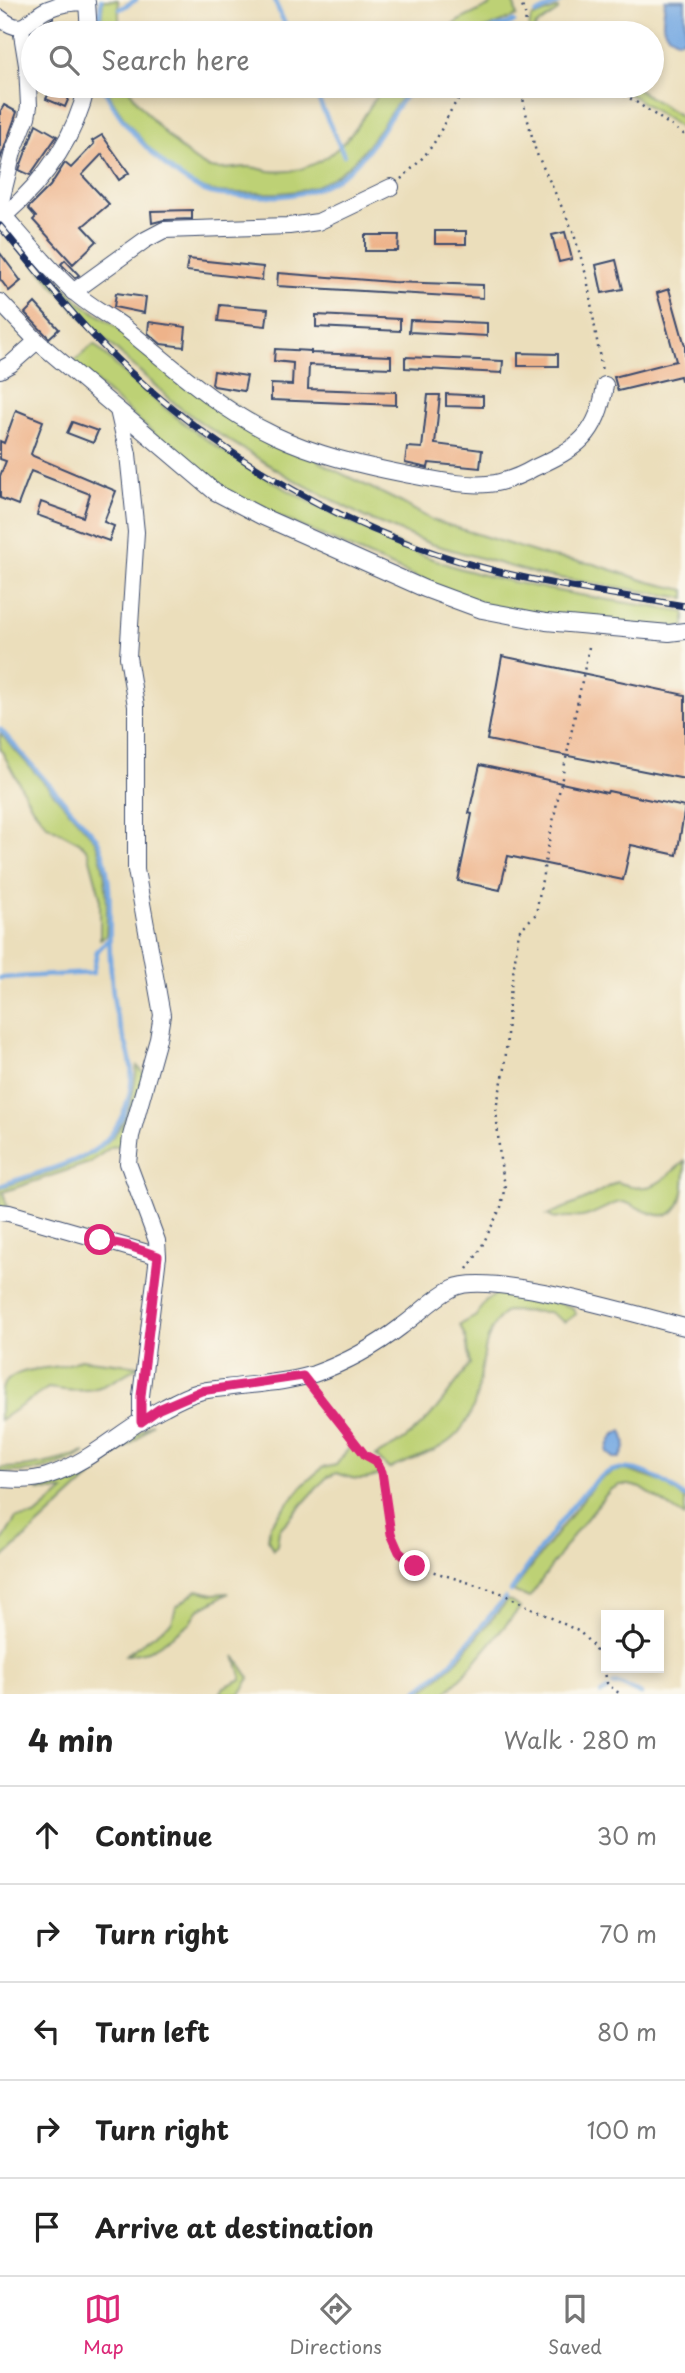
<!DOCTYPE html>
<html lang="en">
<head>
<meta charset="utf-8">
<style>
  :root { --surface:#fff; --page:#f2f2f2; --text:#222; --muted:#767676; --line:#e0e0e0; --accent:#db2777 }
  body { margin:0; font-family:"Playpen Sans",sans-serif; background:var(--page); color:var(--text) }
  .controls { position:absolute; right:21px; bottom:21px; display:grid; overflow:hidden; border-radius:0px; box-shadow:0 4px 10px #0003 }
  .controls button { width:63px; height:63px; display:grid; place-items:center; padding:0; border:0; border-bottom:2px solid var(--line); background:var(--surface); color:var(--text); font:35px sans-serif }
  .stop { position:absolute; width:21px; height:21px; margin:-16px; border:5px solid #db2777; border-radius:50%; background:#fff }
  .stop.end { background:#db2777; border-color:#fff; box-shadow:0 2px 7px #0008 }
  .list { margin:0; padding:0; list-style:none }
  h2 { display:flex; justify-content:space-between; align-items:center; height:91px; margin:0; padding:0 28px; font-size:30px }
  h2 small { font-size:23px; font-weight:400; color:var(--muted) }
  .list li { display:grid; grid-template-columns:46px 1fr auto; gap:21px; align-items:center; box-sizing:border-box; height:98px; padding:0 28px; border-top:2px solid var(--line) }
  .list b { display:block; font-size:26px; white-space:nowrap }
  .list em { font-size:23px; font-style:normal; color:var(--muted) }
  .icon { flex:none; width:38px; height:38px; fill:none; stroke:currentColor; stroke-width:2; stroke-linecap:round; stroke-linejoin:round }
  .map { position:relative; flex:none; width:685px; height:1694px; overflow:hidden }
  .search { position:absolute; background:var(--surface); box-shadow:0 4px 10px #0003; left:21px; right:21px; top:21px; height:77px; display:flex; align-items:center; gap:18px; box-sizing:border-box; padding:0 24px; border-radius:38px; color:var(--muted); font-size:26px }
  .sheet { height:581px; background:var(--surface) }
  nav { display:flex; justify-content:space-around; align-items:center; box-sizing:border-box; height:98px; border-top:2px solid var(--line); background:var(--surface); font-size:19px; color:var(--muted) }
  nav a { display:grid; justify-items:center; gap:4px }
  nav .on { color:var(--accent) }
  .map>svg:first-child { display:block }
</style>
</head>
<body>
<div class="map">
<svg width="685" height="1694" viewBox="0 0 685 1694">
  <rect width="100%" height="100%" fill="#fbf7ec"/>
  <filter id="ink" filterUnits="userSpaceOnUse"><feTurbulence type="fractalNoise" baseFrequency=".0143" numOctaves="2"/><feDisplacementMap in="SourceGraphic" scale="14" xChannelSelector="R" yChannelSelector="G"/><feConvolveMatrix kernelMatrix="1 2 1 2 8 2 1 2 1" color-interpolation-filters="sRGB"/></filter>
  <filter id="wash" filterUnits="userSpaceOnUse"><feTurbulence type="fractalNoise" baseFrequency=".00686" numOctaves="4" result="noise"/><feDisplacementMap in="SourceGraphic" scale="28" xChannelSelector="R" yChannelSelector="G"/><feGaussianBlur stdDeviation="1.57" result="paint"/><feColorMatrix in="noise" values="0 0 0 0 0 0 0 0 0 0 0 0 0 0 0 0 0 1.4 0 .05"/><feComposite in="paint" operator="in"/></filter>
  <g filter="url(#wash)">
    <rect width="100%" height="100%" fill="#ebdebb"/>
    <!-- green -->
    <g fill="#bdd175" stroke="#6c806a" stroke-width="2">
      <path d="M103 0H118L120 33H100Z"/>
      <path d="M495 0H513L517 16 474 33H442L458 21 489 6Z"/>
      <path d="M558 8V11L536 26 533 33H528L531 18Z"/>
      <path d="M105 86H127C139 107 188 163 211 168 224 171 236 167 248 167 255 167 263 170 270 171 287 173 306 169 322 160 350 143 366 113 383 86H412C386 112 372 150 341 172 316 191 291 194 261 193 244 192 224 195 208 190 170 180 121 120 105 86Z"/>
      <path d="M612 86 635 88 685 119V131L634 97Z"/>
      <path d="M10 232 81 303 328 467 402 503 432 520 547 556 594 564 649 582 685 590V598L540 575 431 544 364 517 287 476 212 430 180 408 92 328 44 275Z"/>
      <path d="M94 344C178 428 256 478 363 528 400 546 437 563 476 573 545 591 615 601 685 612V627L669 630 482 606 216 489 73 362Z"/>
      <path d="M0 733 95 840C108 872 108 903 106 936L100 939V896L88 851 79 842 47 825 32 807 0 748Z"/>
      <path d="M137 1066 145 1074 123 1145 111 1147 89 1163 3 1192 8 1209 0 1208V1188C45 1172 106 1163 127 1114 133 1099 135 1081 137 1066Z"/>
      <path d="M685 1161C685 1187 685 1227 648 1212 639 1209 631 1203 622 1202 612 1202 595 1215 582 1217 571 1218 567 1215 555 1219L547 1215 584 1200 617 1182C653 1195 658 1183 685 1161Z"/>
      <path d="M501 1292 547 1300 572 1307 576 1314 565 1322 549 1312 506 1311C469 1343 494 1401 453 1438 436 1453 409 1460 389 1469L376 1456C385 1450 396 1446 405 1439 431 1420 451 1390 470 1364L466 1339 460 1325 476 1316 486 1300Z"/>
      <path d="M80 1359 139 1366C101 1389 93 1395 48 1388L0 1420C0 1411 0 1399 1 1391 11 1361 56 1374 80 1359Z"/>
      <path d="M152 1423 138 1438 114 1456 0 1561V1545L16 1518 35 1516 64 1491 37 1490 71 1476Z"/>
      <path d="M352 1444 361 1455 375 1463 379 1475C363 1482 352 1479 336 1473L326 1478 279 1530 277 1545 273 1550 268 1539 270 1525 305 1483 322 1468 336 1465Z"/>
      <path d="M85 1452C60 1469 30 1473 0 1472V1468C31 1468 56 1462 85 1452Z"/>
      <path d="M626 1470 662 1482 685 1499V1517L641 1488 629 1485H620L610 1490 577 1530 529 1598 513 1591 596 1482 615 1471Z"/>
      <path d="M197 1590 213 1594 229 1593 199 1609 190 1623 162 1643 148 1651 124 1656 172 1622 176 1607Z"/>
      <path d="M508 1600 520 1608 467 1671 444 1694H419L454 1664Z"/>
      <path d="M235 1656 250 1678 240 1694H220L224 1687 242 1679Z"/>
    </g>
    <!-- water -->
    <g fill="#76a9e2" stroke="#486ca0" stroke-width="2">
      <path d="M665 0H685V38L678 41C656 29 664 21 665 0Z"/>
      <path d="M622 1431C627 1442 627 1448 620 1458H614L607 1452C609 1441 612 1434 622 1431Z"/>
    </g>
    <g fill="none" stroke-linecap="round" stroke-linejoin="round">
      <!-- stream -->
      <g stroke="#76a9e2" stroke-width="4.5">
        <path d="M274 0 289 33"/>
        <path d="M120 9 136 0"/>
        <path d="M536 14 564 0"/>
        <path d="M98 33 101 0"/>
        <path d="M480 33 514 22"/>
        <path d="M103 86C119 123 171 181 211 193 225 197 243 195 259 196 290 198 319 192 345 173 375 150 388 113 414 86"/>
        <path d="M312 86 344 155"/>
        <path d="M0 729 97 839C117 881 106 926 111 971 112 985 113 1000 116 1013 120 1030 129 1047 131 1065 135 1096 119 1136 90 1153 66 1167 27 1175 0 1186"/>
        <path d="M0 978 93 973 97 951 108 940"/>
        <path d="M511 1591C529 1566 585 1479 611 1471 638 1462 665 1482 685 1497"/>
        <path d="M613 1685 618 1684 641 1694"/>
        <path d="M413 1694 450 1664 505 1598"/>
        <path d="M601 1694 607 1690"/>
      </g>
    </g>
    <g id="blocks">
      <!-- building -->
      <g fill="#eeb38a">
        <path d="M53 18 52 33H40V27Z"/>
        <path d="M52 86H74L65 107 46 99Z"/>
        <path d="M4 105 17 112 0 160V112Z"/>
        <path d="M36 124 57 136 30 175 19 170Z"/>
        <path d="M102 135 129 173 119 180 102 154 82 175 109 204 83 226 97 241 73 264 33 220 36 217 28 208 50 186 65 163 71 168 94 144 92 141Z"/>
        <path d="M192 210V219L164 220 152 223 151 211Z"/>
        <rect x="435" y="231" width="31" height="13"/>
        <path d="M565 232 572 259 559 262 552 235Z"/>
        <path d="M365 235H399L398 251H365Z"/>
        <path d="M0 253 21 281 9 291 0 279Z"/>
        <path d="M188 259 263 267 262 280 186 271Z"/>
        <path d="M65 260 79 275 75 278 61 264Z"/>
        <path d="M616 260 623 289 602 293 596 265Z"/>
        <path d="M278 273 392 282 483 285V298L277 286Z"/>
        <path d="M669 289 685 346V380H681L680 376 618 391 614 377 676 361 657 293Z"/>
        <path d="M116 293 146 297 144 313 114 307Z"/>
        <path d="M35 303 59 329 49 338 25 313Z"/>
        <path d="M220 305 268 309 266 326 218 321Z"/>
        <path d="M316 315 400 319V331L316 327Z"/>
        <path d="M410 320 487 323V336L409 332Z"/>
        <path d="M149 322 186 327 184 347 161 344 148 333Z"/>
        <path d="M275 349 311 351V353L391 356V368L309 365 308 389 396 392V405L271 400V384L292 385 293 363 274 361Z"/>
        <path d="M518 353 558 354V366H518Z"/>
        <path d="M405 357 503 361 502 373 405 368Z"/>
        <path d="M214 371 247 376 244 391 214 386 212 384Z"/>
        <path d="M446 394 483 396V407L446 406Z"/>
        <path d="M428 395H440L435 444 482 450 480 468 429 463 428 468 405 463 407 447 422 448Z"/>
        <path d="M16 410 43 421 31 454 33 456 116 491 104 522 114 526 109 541 37 515 41 502 83 517 90 494 64 484 31 471 18 505 0 498V476L6 461 0 459V441L4 443Z"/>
        <path d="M72 422 98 431 93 443 67 433Z"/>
        <path d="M502 656 685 695V779L487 740Z"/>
        <path d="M480 765 607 793 608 791 685 807 677 855 631 845 623 880 508 856 500 890 458 881 472 814 469 813Z"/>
      </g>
    </g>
  </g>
  <g filter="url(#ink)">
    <use href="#blocks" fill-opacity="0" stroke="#3a496c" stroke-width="2"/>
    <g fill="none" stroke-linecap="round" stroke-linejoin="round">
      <!-- minor casing -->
      <g stroke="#3a496c" stroke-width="18">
        <g id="minor">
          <path d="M0 18C26 38 26 19 48 9 59 4 75 2 87 2L89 33"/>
          <path d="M0 205 13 152 27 117 29 106 27 65 21 28"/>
          <path d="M0 216H4C26 241 48 268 72 290 87 305 107 314 124 327 171 365 218 409 274 435 316 455 360 465 405 474 432 479 473 489 500 482 512 479 524 474 534 468 578 448 598 435 605 385"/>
          <path d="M4 216C44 181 75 139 87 86"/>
          <path d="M73 292 145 240 164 230 289 226 318 222 391 187"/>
          <path d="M0 302 37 341 215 492 261 516 425 589 482 610 546 622 669 633 685 631"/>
          <path d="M0 370 11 364 37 341"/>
          <path d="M118 410 128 454 136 532 128 657 136 706V870L162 1015 158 1039 131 1136 128 1163 157 1241 158 1256 141 1396V1422"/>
          <path d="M0 1212 9 1213 158 1256"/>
          <path d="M0 1479C15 1480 32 1481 47 1476 92 1462 124 1427 165 1407 176 1401 188 1395 199 1392 207 1389 217 1389 225 1388 254 1384 286 1383 314 1374 345 1363 376 1346 402 1326 419 1314 433 1298 453 1288 489 1270 641 1316 685 1327"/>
        </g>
      </g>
      <!-- path -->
      <g stroke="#3a496c" stroke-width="2.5" stroke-dasharray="2 5" stroke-linecap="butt">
        <path d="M520 0 526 17 524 33"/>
        <path d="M522 86 524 105 536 152 573 231 587 278 602 372"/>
        <path d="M605 86 633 100 685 135"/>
        <path d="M401 179C415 166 429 153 438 136 448 116 454 99 473 86"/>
        <path d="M467 1269 479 1252 501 1207 505 1185 500 1160 496 1108 505 1068 509 1002 519 931 536 914 547 851 590 642"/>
        <path d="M315 1389 365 1455 376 1461 382 1472 391 1534 399 1552 415 1566 499 1592 580 1632 592 1645 603 1662 607 1683 615 1691 623 1694"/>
      </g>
      <!-- minor -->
      <use href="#minor" stroke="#fff" stroke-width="16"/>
      <!-- rail casing -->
      <g stroke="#1b2f5e" stroke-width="7">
        <path id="rail" d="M0 226C41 276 82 328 130 372 217 452 324 516 437 554 517 581 602 592 685 606"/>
      </g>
      <!-- rail -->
      <use href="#rail" stroke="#fbf7ec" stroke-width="4.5" stroke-dasharray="13" stroke-linecap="butt"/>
    </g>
  </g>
  <g fill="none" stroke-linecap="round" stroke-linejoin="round" filter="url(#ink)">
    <!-- route -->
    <path stroke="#db2777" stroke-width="9" d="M100 1240 129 1246 158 1256 141 1396V1422L159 1409 201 1391 303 1376 365 1455 376 1461 382 1472 391 1534 399 1552 415 1566"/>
  </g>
</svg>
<div class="controls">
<button><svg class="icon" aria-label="locate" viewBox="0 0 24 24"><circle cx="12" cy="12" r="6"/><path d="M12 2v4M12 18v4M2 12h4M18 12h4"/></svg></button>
</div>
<div class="stop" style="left:100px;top:1240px"></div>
<div class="stop end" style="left:415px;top:1566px"></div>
<div class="search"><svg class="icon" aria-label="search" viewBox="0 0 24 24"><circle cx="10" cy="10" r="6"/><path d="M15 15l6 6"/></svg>Search here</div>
</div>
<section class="sheet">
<h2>4 min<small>Walk · 280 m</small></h2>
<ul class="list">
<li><svg class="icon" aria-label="ahead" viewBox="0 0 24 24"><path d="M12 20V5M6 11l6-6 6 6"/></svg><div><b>Continue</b></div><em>30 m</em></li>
<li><svg class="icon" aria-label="right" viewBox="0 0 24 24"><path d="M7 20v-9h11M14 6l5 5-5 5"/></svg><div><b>Turn right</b></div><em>70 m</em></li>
<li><svg class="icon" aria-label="left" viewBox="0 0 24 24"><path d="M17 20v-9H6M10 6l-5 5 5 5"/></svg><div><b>Turn left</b></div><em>80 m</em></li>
<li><svg class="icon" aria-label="right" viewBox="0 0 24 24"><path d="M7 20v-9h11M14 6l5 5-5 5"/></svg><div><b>Turn right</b></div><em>100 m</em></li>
<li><svg class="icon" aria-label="arrive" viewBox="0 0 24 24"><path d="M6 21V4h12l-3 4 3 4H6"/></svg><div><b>Arrive at destination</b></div></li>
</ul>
</section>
<nav>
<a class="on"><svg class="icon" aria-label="map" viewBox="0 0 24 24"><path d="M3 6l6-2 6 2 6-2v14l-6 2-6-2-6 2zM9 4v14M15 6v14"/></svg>Map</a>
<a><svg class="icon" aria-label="directions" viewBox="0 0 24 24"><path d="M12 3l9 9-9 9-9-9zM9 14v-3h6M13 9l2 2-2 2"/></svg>Directions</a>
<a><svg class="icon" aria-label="saved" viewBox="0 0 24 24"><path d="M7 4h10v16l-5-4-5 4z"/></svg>Saved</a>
</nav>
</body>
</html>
